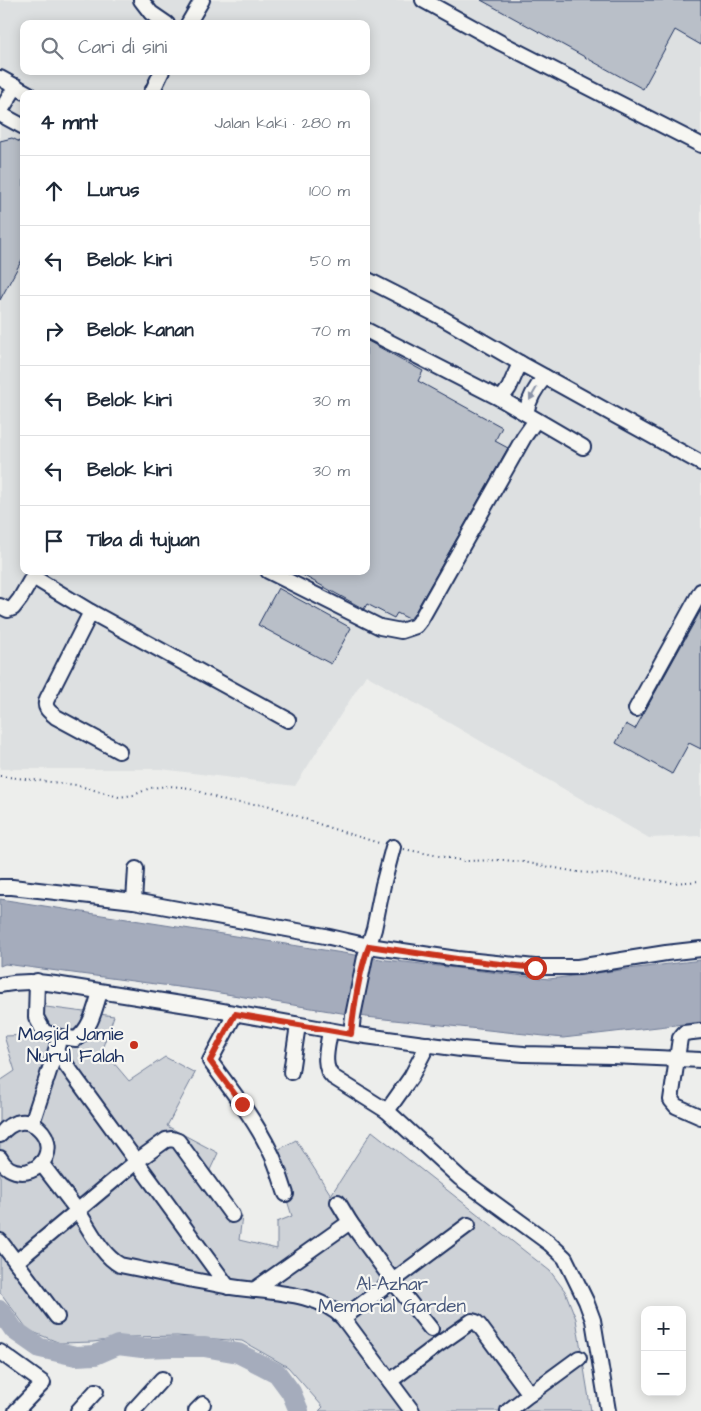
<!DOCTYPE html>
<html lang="id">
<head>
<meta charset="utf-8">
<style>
  :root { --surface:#fff; --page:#f2f2f3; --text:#1f2937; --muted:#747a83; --line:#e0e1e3 }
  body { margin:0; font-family:"Architects Daughter",sans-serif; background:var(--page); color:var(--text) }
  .controls { position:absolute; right:15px; bottom:15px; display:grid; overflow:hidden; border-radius:10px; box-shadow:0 2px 12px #0003 }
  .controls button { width:45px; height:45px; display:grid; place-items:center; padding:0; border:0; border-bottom:1px solid var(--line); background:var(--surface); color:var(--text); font:25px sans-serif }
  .stop { position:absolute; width:15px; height:15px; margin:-11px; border:4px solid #c8321e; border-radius:50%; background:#fff }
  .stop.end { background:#c8321e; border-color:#fff; box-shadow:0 1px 5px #0008 }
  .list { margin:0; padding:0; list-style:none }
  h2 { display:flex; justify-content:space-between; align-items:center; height:65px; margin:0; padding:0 20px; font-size:21px }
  h2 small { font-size:16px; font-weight:400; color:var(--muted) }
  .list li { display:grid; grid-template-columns:32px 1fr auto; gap:15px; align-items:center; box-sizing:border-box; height:70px; padding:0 20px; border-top:1px solid var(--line) }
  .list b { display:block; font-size:19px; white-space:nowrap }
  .list em { font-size:16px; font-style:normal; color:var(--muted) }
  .icon { flex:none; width:28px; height:28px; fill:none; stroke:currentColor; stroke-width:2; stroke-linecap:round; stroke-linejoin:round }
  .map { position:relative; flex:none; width:701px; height:1411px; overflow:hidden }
  .search { position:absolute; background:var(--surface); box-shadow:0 2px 12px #0003; left:20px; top:20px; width:350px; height:55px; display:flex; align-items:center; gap:12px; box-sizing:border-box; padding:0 18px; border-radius:10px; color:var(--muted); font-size:19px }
  .panel { position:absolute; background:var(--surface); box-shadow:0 2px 12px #0003; left:20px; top:90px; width:350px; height:485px; border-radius:10px }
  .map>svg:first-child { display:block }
</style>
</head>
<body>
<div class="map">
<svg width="701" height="1411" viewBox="0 0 701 1411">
  <rect width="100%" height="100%" fill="#edeeec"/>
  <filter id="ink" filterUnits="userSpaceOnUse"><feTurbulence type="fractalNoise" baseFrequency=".02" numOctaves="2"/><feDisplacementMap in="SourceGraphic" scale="10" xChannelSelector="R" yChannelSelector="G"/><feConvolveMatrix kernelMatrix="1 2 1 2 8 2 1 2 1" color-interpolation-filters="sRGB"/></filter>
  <g filter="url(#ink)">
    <!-- built -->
    <path fill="#dde0e1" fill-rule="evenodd" d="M0 0H701V836L649 838 366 675 295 786 161 769H0ZM24 24H366V71H24ZM24 94H366V571H24Z"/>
    <!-- green -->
    <path fill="#ced2d7" stroke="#74809a" d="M31 1005 114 1016 102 1049 129 1081 165 1057 195 1073 167 1126 218 1153 210 1170 242 1216 239 1240 277 1249V1222L292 1216 272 1153 296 1140 331 1195 372 1131 550 1271 565 1291 576 1319 591 1411H319L323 1407 288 1367 242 1341 177 1336 131 1337 93 1342 60 1343 28 1330 0 1292V1081L15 1071 4 1036 33 1035Z"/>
    <!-- water -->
    <path fill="#a5acbc" stroke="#6e7a96" d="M0 899 387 960 549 979 701 960V1022L563 1038 366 1017 208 991 5 964 0 966Z"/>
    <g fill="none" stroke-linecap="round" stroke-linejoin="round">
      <!-- river -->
      <path stroke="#a5acbc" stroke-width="20" d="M0 1310 14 1330 40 1348 76 1356 95 1355 118 1345 142 1348 173 1347H204L238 1353 277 1373 291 1392 299 1411"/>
    </g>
    <!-- building -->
    <g fill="#b9bfc8" stroke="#1b2f5e">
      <path d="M481 0H701V45L675 30 643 89Z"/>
      <path d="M12 138 24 144V256L0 300V141Z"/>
      <path d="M366 340 423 371 418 381 502 427 495 441 508 448 413 616 409 619 397 613 394 618 367 604 364 609 295 571H366Z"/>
      <path d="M278 588 351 628 331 664 258 625Z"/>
      <path d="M701 610V749L689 743 672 774 616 743 626 724 635 729Z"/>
    </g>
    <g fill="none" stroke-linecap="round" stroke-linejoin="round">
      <!-- minor casing -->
      <g stroke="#1b2f5e" stroke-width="18">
        <g id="minor">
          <path d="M141 0 151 13 167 24"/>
          <path d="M423 0 501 43 701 145"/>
          <path d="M188 24 202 0"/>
          <path d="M0 78 29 94"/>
          <path d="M151 94 162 71"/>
          <path d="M0 112 16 86"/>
          <path d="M0 114 24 127"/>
          <path d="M366 279 437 315 520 363 701 463"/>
          <path d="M366 330 501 399 583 447"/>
          <path d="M501 399 509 388 520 363"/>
          <path d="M526 413C529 398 535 388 545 377"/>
          <path d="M268 571 380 627 401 631 416 626 420 621 524 437 536 420"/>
          <path d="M33 577 91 612 288 720"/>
          <path d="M0 606 8 610 13 608 20 599 36 571"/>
          <path d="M91 612 47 699C43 708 50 712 56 717L119 751"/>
          <path d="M636 709 701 591"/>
          <path d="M0 887H12L134 901 325 936 369 946 457 959 535 967H578L666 953 701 949"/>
          <path d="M134 901 136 869"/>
          <path d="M37 981 36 1017 44 1032 60 1037 76 1039C91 1029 95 1008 100 992"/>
          <path d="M0 985C19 981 36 981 55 984L200 1007 351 1034 461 1049 524 1054 612 1056 701 1060"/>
          <path d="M235 1014 210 1061C231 1090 254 1118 270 1151 277 1164 281 1180 286 1194"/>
          <path d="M330 1031C328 1046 321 1066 333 1077L387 1111 411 1077 428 1044"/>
          <path d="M701 1031 684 1033 680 1038 671 1100 676 1106 701 1117"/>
          <path d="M351 1034 353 1016 365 957 374 929 383 885 393 847"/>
          <path d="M56 1051 228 1287"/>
          <path d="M291 1072 298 1025"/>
          <path d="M387 1111 460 1178 549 1243 565 1258 586 1301 593 1320 608 1411"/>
          <path d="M32 1123 58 1044"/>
          <path d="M0 1135C26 1101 64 1141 40 1165 35 1169 29 1172 22 1172 13 1172 4 1167 0 1158"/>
          <path d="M41 1163C53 1179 65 1194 77 1210 89 1227 101 1255 120 1265 155 1272 190 1280 226 1286 263 1293 316 1290 343 1318L412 1411"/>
          <path d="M350 1222 393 1281 431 1329"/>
          <path d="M0 1241 16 1262"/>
          <path d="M254 1290 350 1222 338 1202"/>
          <path d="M57 1317 16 1262 137 1161 159 1145 166 1140 172 1139 178 1141 232 1215"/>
          <path d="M343 1318 468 1225"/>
          <path d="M0 1352 43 1383 16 1411"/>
          <path d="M390 1381 439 1344 472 1321 476 1322 479 1325 530 1394"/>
          <path d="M78 1411 96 1391"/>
          <path d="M133 1411 162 1379"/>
          <path d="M196 1411 203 1404"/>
          <path d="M508 1411 530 1394 579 1358"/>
        </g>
      </g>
      <!-- path -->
      <g stroke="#1b2f5e" stroke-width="2" stroke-dasharray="1 4" stroke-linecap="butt">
        <path d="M0 776 76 785 119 797 134 795 150 788 169 786 181 787 190 788 228 802 267 805 327 827 382 844"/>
        <path d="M404 849 464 861 503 860 523 862 577 872 616 875 673 883 701 881"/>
      </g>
      <!-- minor -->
      <use href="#minor" stroke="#f6f6f2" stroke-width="14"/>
    </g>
    <!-- one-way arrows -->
    <defs><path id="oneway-solid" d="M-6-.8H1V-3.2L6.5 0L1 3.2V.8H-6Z" transform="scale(1.25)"/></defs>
    <use fill="#8892a8" href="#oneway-solid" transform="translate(533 394) rotate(119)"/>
  </g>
  <g fill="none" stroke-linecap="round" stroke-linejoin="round" filter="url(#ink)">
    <!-- route -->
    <path stroke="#c8321e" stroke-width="6" d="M242 1104 210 1061 235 1014 351 1034C354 1007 359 971 369 946L457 959 535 968"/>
  </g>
  <!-- markers -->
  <circle fill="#c8321e" stroke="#f6f6f2" stroke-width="2" cx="134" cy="1045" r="5"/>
  <g text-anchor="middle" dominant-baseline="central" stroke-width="4.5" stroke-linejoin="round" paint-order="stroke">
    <!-- poi labels -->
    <g font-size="19" fill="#1b2f5e" stroke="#f6f6f2" text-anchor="end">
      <text x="124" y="1034">Masjid Jamie<tspan x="124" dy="22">Nurul Falah</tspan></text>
    </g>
    <!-- park labels -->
    <g font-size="19" fill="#48587c" stroke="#f6f6f2">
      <text x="392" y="1284">Al-Azhar<tspan x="392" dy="22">Memorial Garden</tspan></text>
    </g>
  </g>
</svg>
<div class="controls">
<button>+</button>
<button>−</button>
</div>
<div class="stop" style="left:535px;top:968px"></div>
<div class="stop end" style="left:242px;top:1104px"></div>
<div class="search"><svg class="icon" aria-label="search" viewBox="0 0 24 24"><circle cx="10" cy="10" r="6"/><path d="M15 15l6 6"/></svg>Cari di sini</div>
<section class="panel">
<h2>4 mnt<small>Jalan kaki · 280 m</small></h2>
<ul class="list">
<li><svg class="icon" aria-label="ahead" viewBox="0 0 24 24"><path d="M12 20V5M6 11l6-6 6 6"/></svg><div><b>Lurus</b></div><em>100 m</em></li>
<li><svg class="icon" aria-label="left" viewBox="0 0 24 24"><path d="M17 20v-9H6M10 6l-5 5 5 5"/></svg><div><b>Belok kiri</b></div><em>50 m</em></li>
<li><svg class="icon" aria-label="right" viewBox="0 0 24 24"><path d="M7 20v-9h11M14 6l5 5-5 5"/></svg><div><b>Belok kanan</b></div><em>70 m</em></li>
<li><svg class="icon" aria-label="left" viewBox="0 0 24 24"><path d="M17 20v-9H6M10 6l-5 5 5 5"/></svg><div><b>Belok kiri</b></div><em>30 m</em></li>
<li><svg class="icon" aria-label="left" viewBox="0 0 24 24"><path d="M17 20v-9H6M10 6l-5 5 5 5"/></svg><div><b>Belok kiri</b></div><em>30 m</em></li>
<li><svg class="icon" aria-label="arrive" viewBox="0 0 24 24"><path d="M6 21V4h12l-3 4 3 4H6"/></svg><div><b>Tiba di tujuan</b></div></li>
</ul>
</section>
</div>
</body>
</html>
